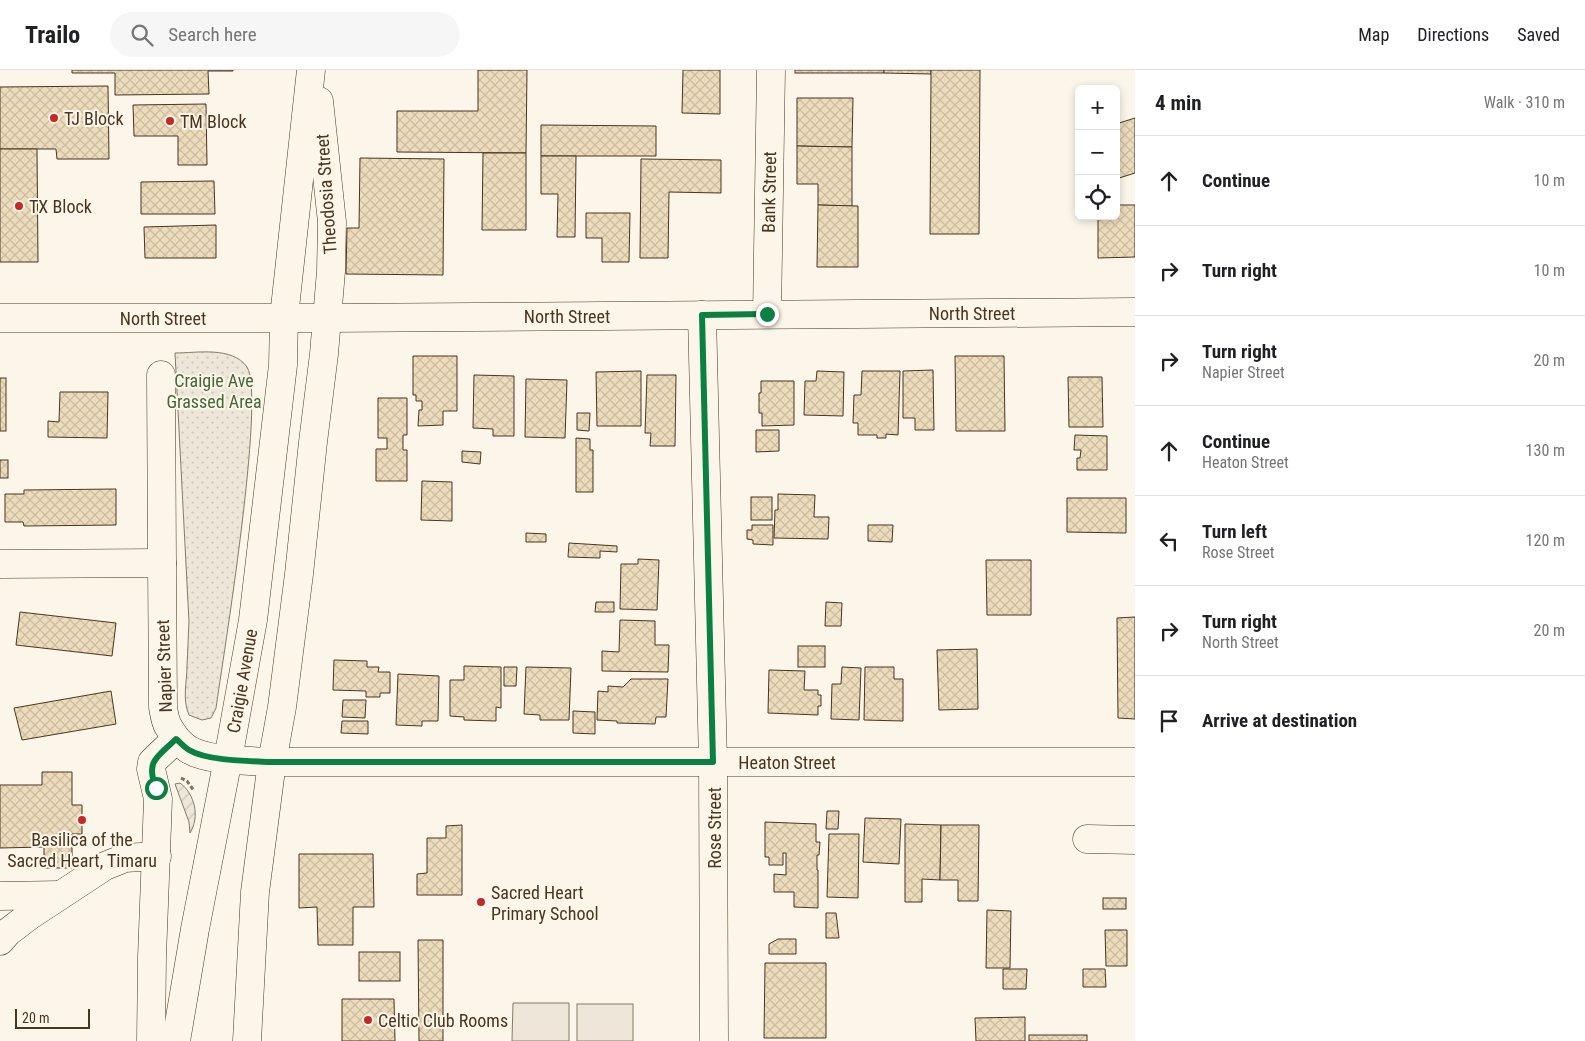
<!DOCTYPE html>
<html lang="en">
<head>
<meta charset="utf-8">
<style>
  :root { --surface:#fff; --page:#f6f6f6; --text:#202124; --muted:#757577; --line:#e0e0e0 }
  body { margin:0; font-family:"Roboto Condensed",sans-serif; background:var(--page); color:var(--text) }
  .controls { position:absolute; right:15px; top:15px; display:grid; overflow:hidden; border-radius:8px; box-shadow:0 2px 8px #0003 }
  .controls button { width:45px; height:45px; display:grid; place-items:center; padding:0; border:0; border-bottom:1px solid var(--line); background:var(--surface); color:var(--text); font:25px sans-serif }
  .scale { position:absolute; left:15px; bottom:12px; width:75px; box-sizing:border-box; padding-left:5px; border:2px solid #4a3520; border-top:0; font-size:14px; line-height:18px; white-space:nowrap; color:#4a3520; -webkit-text-stroke:4px #fbf6e9; paint-order:stroke }
  .stop { position:absolute; width:15px; height:15px; margin:-11px; border:4px solid #0b8043; border-radius:50%; background:#fff }
  .stop.end { background:#0b8043; border-color:#fff; box-shadow:0 1px 5px #0008 }
  .list { margin:0; padding:0; list-style:none }
  h2 { display:flex; justify-content:space-between; align-items:center; height:65px; margin:0; padding:0 20px; font-size:21px }
  h2 small { font-size:16px; font-weight:400; color:var(--muted) }
  .list li { display:grid; grid-template-columns:32px 1fr auto; gap:15px; align-items:center; box-sizing:border-box; height:90px; padding:0 20px; border-top:1px solid var(--line) }
  .list b { display:block; font-size:19px; white-space:nowrap }
  .list p { margin:0; font-size:16px; white-space:nowrap; color:var(--muted) }
  .list em { font-size:16px; font-style:normal; color:var(--muted) }
  .icon { flex:none; width:28px; height:28px; fill:none; stroke:currentColor; stroke-width:2; stroke-linecap:round; stroke-linejoin:round }
  .map { position:relative; flex:none; width:1135px; height:971px; overflow:hidden }
  header { display:flex; align-items:center; gap:30px; box-sizing:border-box; height:70px; padding:0 25px; background:var(--surface); border-bottom:1px solid var(--line) }
  header strong { font-size:24px }
  nav { display:flex; gap:28px; margin-inline-start:auto; font-size:18px }
  .search { width:350px; height:45px; background:var(--page); display:flex; align-items:center; gap:12px; box-sizing:border-box; padding:0 18px; border-radius:28px; color:var(--muted); font-size:19px }
  main { display:flex }
  aside { flex:1; background:var(--surface) }
  .map>svg:first-child { display:block }
</style>
</head>
<body>
<header>
<strong>Trailo</strong>
<div class="search"><svg class="icon" aria-label="search" viewBox="0 0 24 24"><circle cx="10" cy="10" r="6"/><path d="M15 15l6 6"/></svg>Search here</div>
<nav><a>Map</a><a>Directions</a><a>Saved</a></nav>
</header>
<main>
<div class="map">
<svg width="1135" height="971" viewBox="0 0 1135 971">
  <defs>
    <pattern id="park-dots" width="8" height="8" patternUnits="userSpaceOnUse" patternTransform="scale(1.25)"><rect width="8" height="8" fill="#ede6d9"/><path d="M2 2h.1M6 6h.1" fill="none" stroke="#cdc6ba" stroke-width="1.8" stroke-linecap="round"/></pattern>
    <pattern id="garden-furrows" width="10" height="10" patternUnits="userSpaceOnUse" patternTransform="scale(1.25)"><rect width="10" height="10" fill="#ede6d9"/><path d="M-1 1l2-2M0 10L10 0M9 11l2-2" fill="none" stroke="#cdc6ba"/></pattern>
    <pattern id="building-cross-hatch" width="8" height="8" patternUnits="userSpaceOnUse" patternTransform="scale(1.25)"><rect width="8" height="8" fill="#ecdcbc"/><path d="M0 0l8 8M0 8l8-8" fill="none" stroke="#ccbda1"/></pattern>
  </defs>
  <rect width="100%" height="100%" fill="#fbf6e9"/>
  <!-- park -->
  <path fill="url(#park-dots)" stroke="#887966" d="M175 283C197 283 232 276 247 297 266 327 223 588 216 638L211 648 202 650 189 645C182 629 187 613 187 595 188 581 188 567 189 552Z"/>
  <!-- garden -->
  <path fill="url(#garden-furrows)" stroke="#887966" d="M180 713C195 724 200 747 190 763L189 752 175 714Z"/>
  <!-- pitch -->
  <g fill="#ede6d9" stroke="#887966">
    <path d="M513 933H569V971H512Z"/>
    <rect x="577" y="934" width="56" height="37"/>
  </g>
  <!-- building -->
  <g fill="url(#building-cross-hatch)" stroke="#4a3520">
    <path d="M72 0H233V1H208L209 24 115 25V3H72Z"/>
    <path d="M478 0H527L526 83 397 82V41H478Z"/>
    <path d="M683 0H720V44L682 43Z"/>
    <rect x="795" y="0" width="89" height="3"/>
    <path d="M884 0H931V4L884 3Z"/>
    <path d="M931 0H980L979 164H930Z"/>
    <path d="M108 16 109 89H57L56 79H0V17Z"/>
    <path d="M797 28H853L852 77 797 76Z"/>
    <path d="M206 34 207 95H178V66H134L133 35Z"/>
    <path d="M1135 48V103L1116 109V54Z"/>
    <path d="M541 55 656 56V86H541Z"/>
    <path d="M797 76 852 77V136L818 135V114H797Z"/>
    <path d="M0 79H37L38 192H0Z"/>
    <path d="M483 83H526V160H482Z"/>
    <path d="M541 86H576L575 167H557L558 124H541Z"/>
    <path d="M360 88 444 89 443 205 346 204 347 158H359Z"/>
    <path d="M641 89 721 90V123L669 122 668 188H640Z"/>
    <path d="M214 111 215 144H141V112Z"/>
    <path d="M818 135 858 136V197H817Z"/>
    <path d="M1116 135H1135V187L1098 188V146H1116Z"/>
    <path d="M586 143H630L629 192H602V168H586Z"/>
    <path d="M216 155V188H145L144 157Z"/>
    <path d="M413 286H457V341H443V355L418 356 419 340H422V331H416V325H413Z"/>
    <path d="M955 286H1004L1005 361H956Z"/>
    <path d="M933 300 934 360H915V348H903V301Z"/>
    <path d="M641 301V356H597L596 302Z"/>
    <path d="M817 301 844 302 843 346 804 345 805 311H816Z"/>
    <path d="M862 301H900L898 365 886 364V368H877V365H858V353H853L854 325H861Z"/>
    <path d="M474 305 514 306V366H493V359L473 358Z"/>
    <path d="M647 305H676L675 376H650L651 363H645Z"/>
    <path d="M1068 307H1102L1103 357H1069Z"/>
    <rect x="0" y="308" width="6" height="53"/>
    <path d="M526 309 567 310 565 368 525 367Z"/>
    <path d="M761 311H794V355L762 356V343H759V323H761Z"/>
    <path d="M60 322H108L107 368 48 367V351L59 352Z"/>
    <path d="M378 328H407V365H403V380H407V411H376V379H387V368H378Z"/>
    <path d="M577 343H590L589 361 577 360Z"/>
    <path d="M756 360H779V381L756 382Z"/>
    <path d="M1075 365 1107 366V400H1077V388H1080L1081 380H1074Z"/>
    <path d="M576 368 590 369V380H593V422H576Z"/>
    <path d="M462 381 481 382 480 394 462 392Z"/>
    <rect x="0" y="390" width="8" height="18"/>
    <path d="M422 411 452 412V451L421 450Z"/>
    <path d="M116 419V455L24 456 23 452H5V424H24V420Z"/>
    <path d="M778 424 815 425 814 447H829L828 469 774 468 775 440H778Z"/>
    <rect x="751" y="427" width="21" height="23"/>
    <path d="M1067 428H1126V463L1067 462Z"/>
    <path d="M752 455H773V475L753 474V470L747 469V460H752Z"/>
    <path d="M868 455H893L892 472 868 471Z"/>
    <path d="M526 463 546 464V472H526Z"/>
    <path d="M569 473 617 476V482L600 481V488L568 487Z"/>
    <path d="M638 489 659 490 657 540 620 539 621 494H638Z"/>
    <path d="M986 490H1031V545H987Z"/>
    <path d="M596 532H614V542H595Z"/>
    <path d="M826 532 842 533 841 556H825Z"/>
    <path d="M20 542 116 553 112 586 16 575Z"/>
    <path d="M1135 547V649L1118 648 1117 548Z"/>
    <path d="M620 550 655 551V575H669L668 602 602 601V581L619 582Z"/>
    <rect x="798" y="576" width="27" height="21"/>
    <path d="M977 579 978 639 939 640 937 580Z"/>
    <path d="M334 590 367 591V597H379L378 602H390V623H380V627H366V621L333 620Z"/>
    <path d="M464 596 501 597V638L496 637V651L464 650V647L450 646V610H464Z"/>
    <path d="M504 597H517L516 616H504Z"/>
    <path d="M526 597 571 598 569 650H540V645L524 644Z"/>
    <path d="M842 597 861 598 859 650 831 649 832 614H841Z"/>
    <path d="M865 597H894V609H903V651L864 650Z"/>
    <path d="M769 600 805 601 804 620H818V625H821V636H818V645L768 643Z"/>
    <path d="M398 604 439 606 438 651H422V656L396 655Z"/>
    <path d="M631 609H668L666 647H656L655 654 617 653V651L597 650 598 621 608 622V616L623 617Z"/>
    <path d="M111 621 116 654 22 670 14 638Z"/>
    <path d="M343 630H366L365 648 342 647Z"/>
    <path d="M573 641 595 642V664L573 663Z"/>
    <path d="M342 651H368V664L341 663Z"/>
    <path d="M42 702H72V735H82V764H72V798H44V777L0 778V715H42Z"/>
    <path d="M827 741H839L838 759H826Z"/>
    <path d="M865 748 901 749 899 794 863 792Z"/>
    <path d="M765 752 816 754V772H820L819 785H817V800H818V838L794 837V822H774V804L786 805V783H783V795H769V787H765Z"/>
    <path d="M905 754 941 755 940 810 922 809V832H905Z"/>
    <path d="M462 755V825H417V804L427 803V768H446V756Z"/>
    <path d="M941 755H979L978 831H958V810H940Z"/>
    <path d="M829 764H859L858 828 827 827Z"/>
    <path d="M299 784H373L374 837H353V875H318L317 837 299 838Z"/>
    <rect x="1103" y="828" width="23" height="11"/>
    <path d="M987 840 1011 841 1010 898H986Z"/>
    <path d="M826 843H836L839 868H826Z"/>
    <path d="M1105 860H1127V896H1106Z"/>
    <path d="M778 869H796V884H769V874Z"/>
    <path d="M418 870H443V971H419Z"/>
    <rect x="359" y="882" width="41" height="29"/>
    <path d="M765 893H826V968H764Z"/>
    <path d="M1003 899H1027L1026 919H1003Z"/>
    <path d="M1083 899H1105L1106 917H1083Z"/>
    <path d="M342 929H394L395 971H342Z"/>
    <path d="M1025 947V971H976L975 948Z"/>
    <rect x="1029" y="965" width="58" height="6"/>
  </g>
  <g fill="none" stroke-linecap="round" stroke-linejoin="round">
    <!-- minor casing -->
    <g stroke="#4a3520" stroke-width="29">
      <g id="minor">
        <path d="M767 244 771 0"/>
        <path d="M702 245 713 692 714 971"/>
        <path d="M0 248H326L1135 242"/>
        <path d="M161 305 162 493"/>
        <path d="M0 494 162 493 163 637C164 643 165 651 168 656 173 665 180 674 188 679 206 691 250 691 272 692H1135"/>
        <path d="M1087 769 1135 770"/>
        <path d="M0 826 60 825"/>
        <path d="M0 871 8 862 29 846 105 796 125 788 157 786"/>
        <path d="M151 971 152 887 158 729 151 699 152 692 176 669"/>
      </g>
    </g>
    <!-- highway casing -->
    <g stroke="#4a3520" stroke-width="29">
      <g id="highway">
        <path d="M176 971 195 859 228 689 253 550 283 295 284 247 311 0"/>
        <path d="M247 971 255 822 272 692 282 637 299 504 313 372 324 284 331 201 332 152 319 31"/>
      </g>
    </g>
    <!-- path -->
    <path stroke="#7f6f5c" stroke-width="3" stroke-dasharray="4 2.5" stroke-linecap="butt" d="M181 708 187 711 194 721"/>
    <!-- minor -->
    <use href="#minor" stroke="#fbf6e9" stroke-width="28"/>
    <!-- highway -->
    <use href="#highway" stroke="#fbf6e9" stroke-width="28"/>
  </g>
  <g fill="none" stroke-linecap="round" stroke-linejoin="round">
    <!-- route -->
    <path stroke="#0b8043" stroke-width="6" d="M156 718C145 690 158 687 176 669 180 672 184 677 189 680 207 691 250 691 272 692H713L702 245 767 244"/>
  </g>
  <!-- markers -->
  <g fill="#c62828" stroke="#fbf6e9" stroke-width="2">
    <circle cx="54" cy="48" r="5"/>
    <circle cx="170" cy="51" r="5"/>
    <circle cx="19" cy="136" r="5"/>
    <circle cx="82" cy="750" r="5"/>
    <circle cx="481" cy="832" r="5"/>
    <circle cx="368" cy="950" r="5"/>
  </g>
  <g text-anchor="middle" dominant-baseline="central" stroke-width="4" stroke-linejoin="round" paint-order="stroke">
    <!-- poi labels -->
    <g font-size="18" fill="#4a3520" stroke="#fbf6e9" text-anchor="start">
      <text x="64" y="48">TJ Block</text>
      <text x="180" y="51">TM Block</text>
      <text x="29" y="136">TX Block</text>
      <text x="82" y="769" text-anchor="middle">Basilica of the<tspan x="82" dy="21">Sacred Heart, Timaru</tspan></text>
      <text x="491" y="822">Sacred Heart<tspan x="491" dy="21">Primary School</tspan></text>
      <text x="378" y="950">Celtic Club Rooms</text>
    </g>
    <!-- street labels -->
    <g font-size="18" fill="#4a3520" stroke="#fbf6e9">
      <text transform="translate(769 122) rotate(-89)">Bank Street</text>
      <text transform="translate(326 124) rotate(-94)">Theodosia Street</text>
      <text x="972" y="243">North Street</text>
      <text x="567" y="246">North Street</text>
      <text x="163" y="248">North Street</text>
      <text transform="translate(164 596) rotate(-92)">Napier Street</text>
      <text transform="translate(242 611) rotate(-80)">Craigie Avenue</text>
      <text x="787" y="692">Heaton Street</text>
      <text transform="translate(714 758) rotate(-90)">Rose Street</text>
    </g>
    <!-- park labels -->
    <g font-size="18" fill="#436837" stroke="#fbf6e9">
      <text x="214" y="310">Craigie Ave<tspan x="214" dy="21">Grassed Area</tspan></text>
    </g>
  </g>
</svg>
<div class="controls">
<button>+</button>
<button>−</button>
<button><svg class="icon" aria-label="locate" viewBox="0 0 24 24"><circle cx="12" cy="12" r="6"/><path d="M12 2v4M12 18v4M2 12h4M18 12h4"/></svg></button>
</div>
<div class="scale">20 m</div>
<div class="stop" style="left:156px;top:718px"></div>
<div class="stop end" style="left:767px;top:244px"></div>
</div>
<aside>
<h2>4 min<small>Walk · 310 m</small></h2>
<ul class="list">
<li><svg class="icon" aria-label="ahead" viewBox="0 0 24 24"><path d="M12 20V5M6 11l6-6 6 6"/></svg><div><b>Continue</b></div><em>10 m</em></li>
<li><svg class="icon" aria-label="right" viewBox="0 0 24 24"><path d="M7 20v-9h11M14 6l5 5-5 5"/></svg><div><b>Turn right</b></div><em>10 m</em></li>
<li><svg class="icon" aria-label="right" viewBox="0 0 24 24"><path d="M7 20v-9h11M14 6l5 5-5 5"/></svg><div><b>Turn right</b><p>Napier Street</p></div><em>20 m</em></li>
<li><svg class="icon" aria-label="ahead" viewBox="0 0 24 24"><path d="M12 20V5M6 11l6-6 6 6"/></svg><div><b>Continue</b><p>Heaton Street</p></div><em>130 m</em></li>
<li><svg class="icon" aria-label="left" viewBox="0 0 24 24"><path d="M17 20v-9H6M10 6l-5 5 5 5"/></svg><div><b>Turn left</b><p>Rose Street</p></div><em>120 m</em></li>
<li><svg class="icon" aria-label="right" viewBox="0 0 24 24"><path d="M7 20v-9h11M14 6l5 5-5 5"/></svg><div><b>Turn right</b><p>North Street</p></div><em>20 m</em></li>
<li><svg class="icon" aria-label="arrive" viewBox="0 0 24 24"><path d="M6 21V4h12l-3 4 3 4H6"/></svg><div><b>Arrive at destination</b></div></li>
</ul>
</aside>
</main>
</body>
</html>
